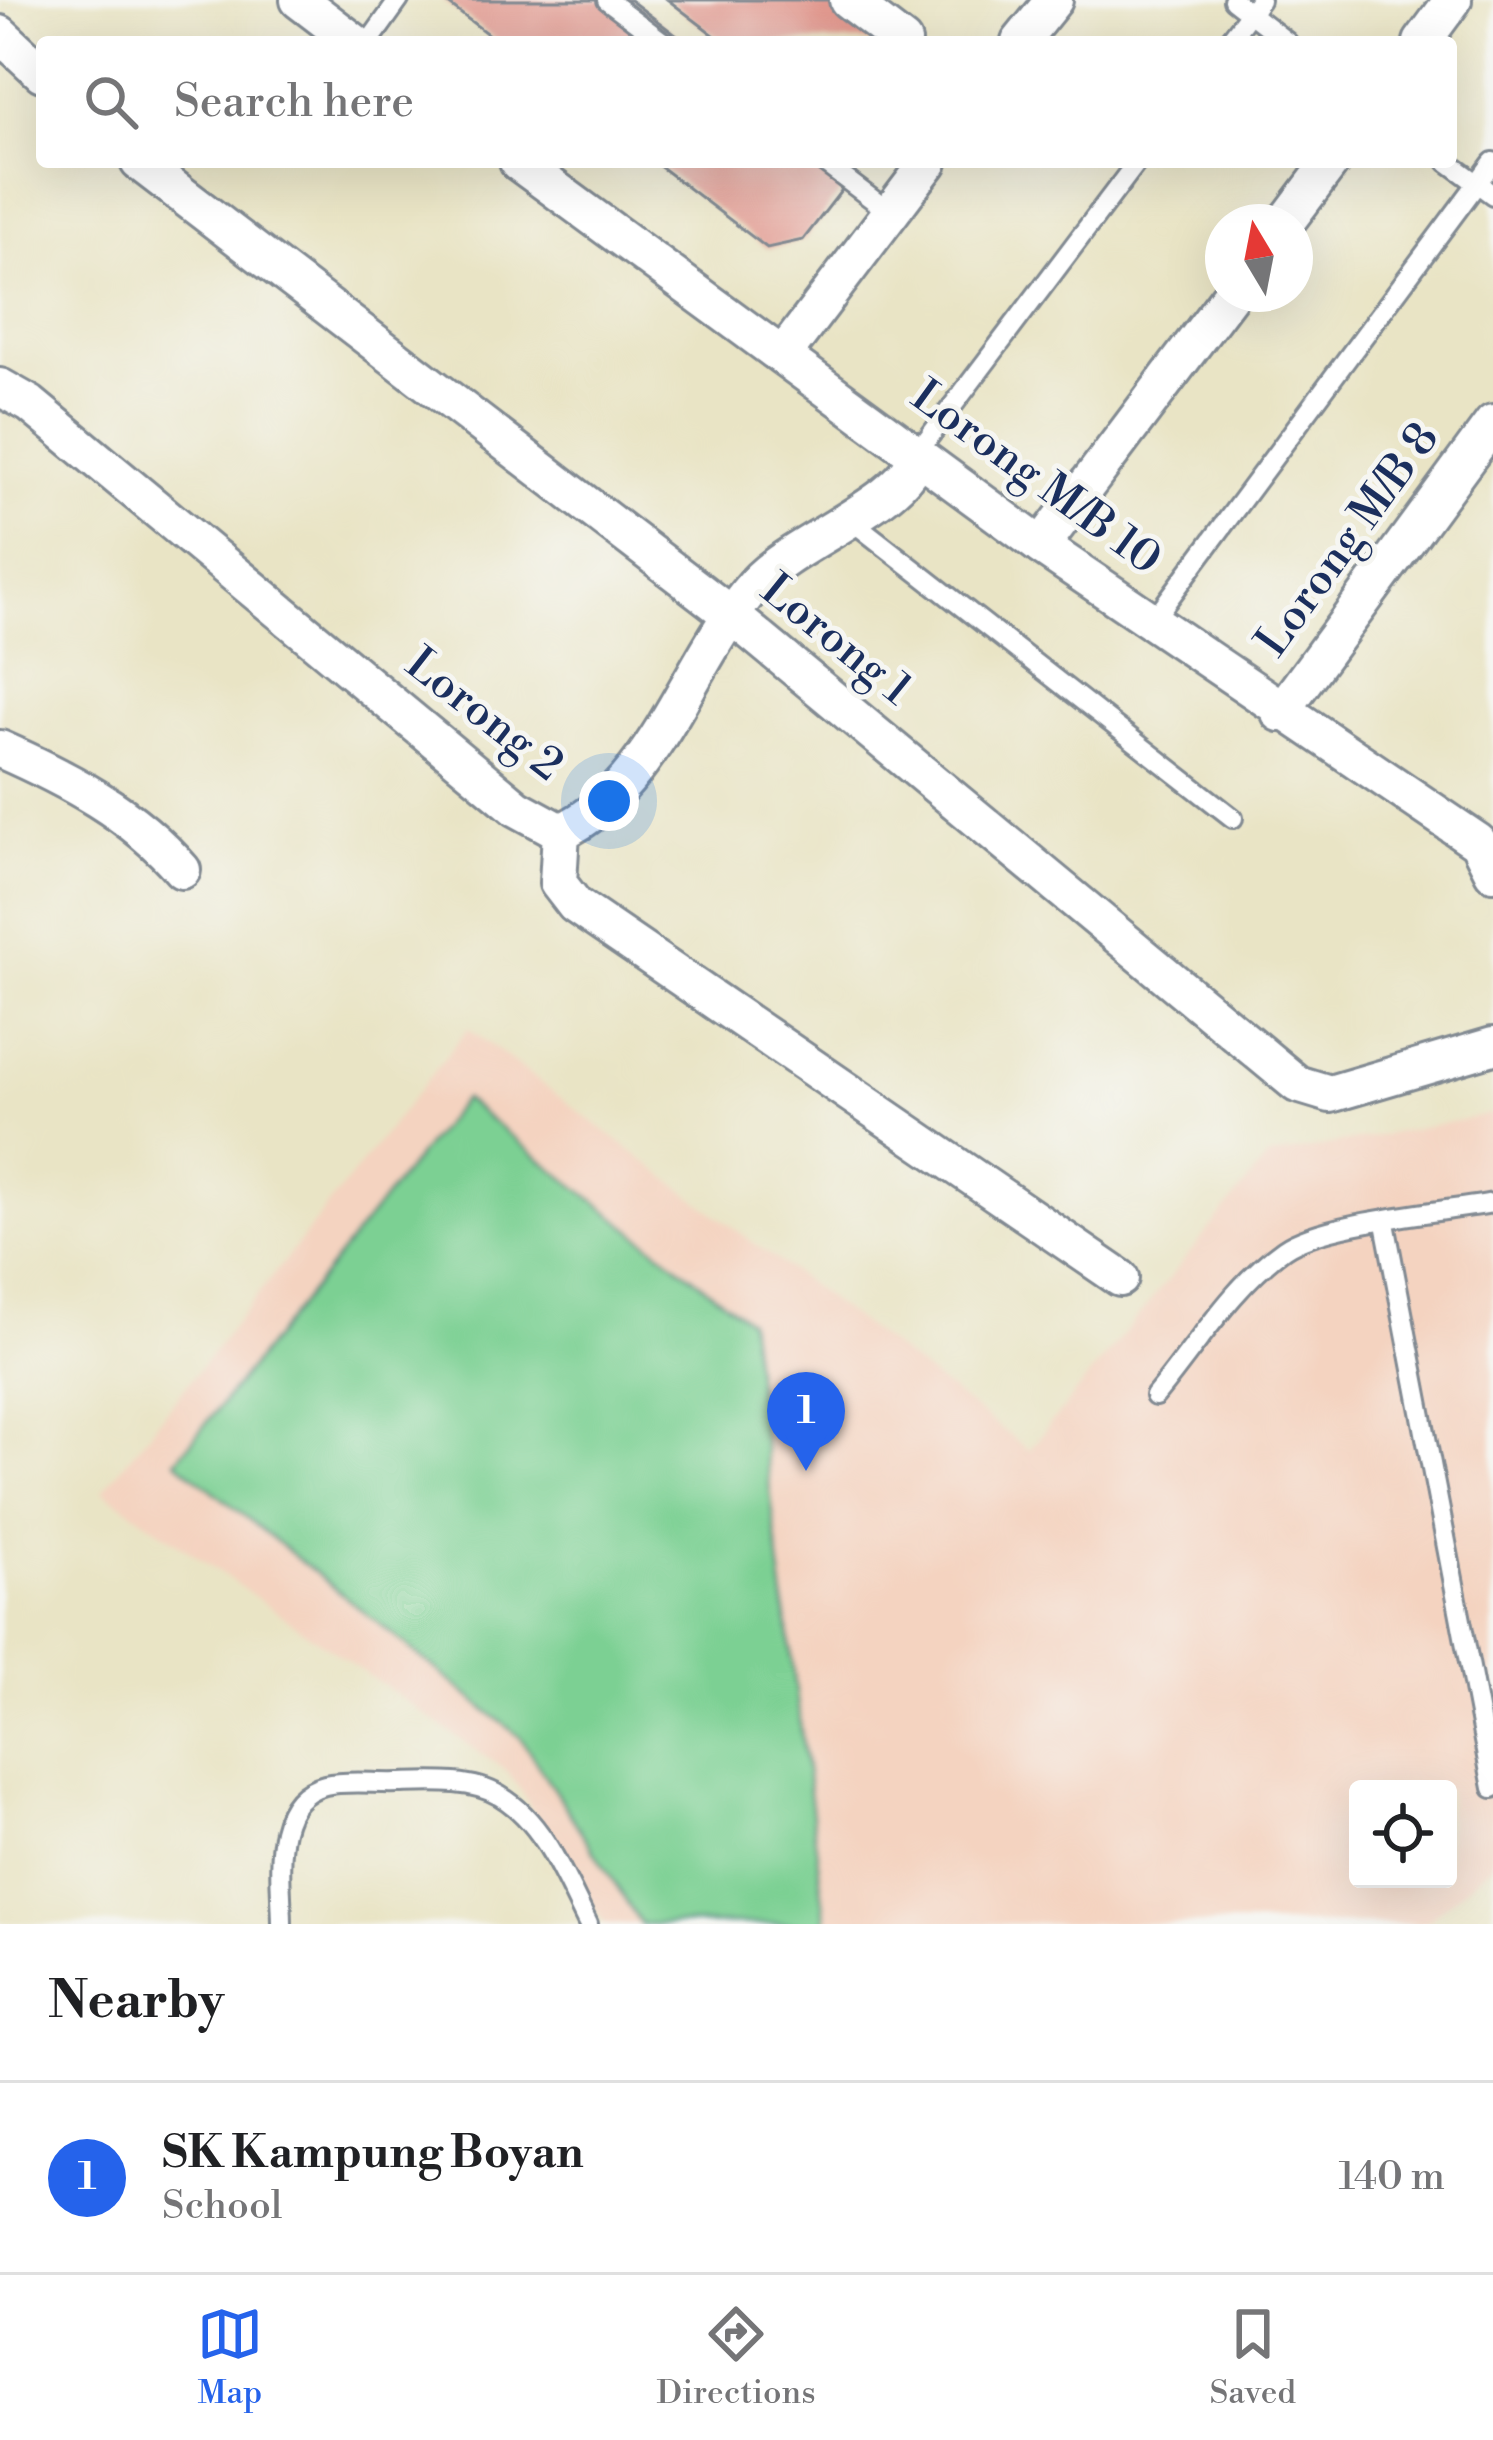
<!DOCTYPE html>
<html lang="en">
<head>
<meta charset="utf-8">
<style>
  :root { --surface:#fff; --page:#f6f6f6; --text:#202124; --muted:#757577; --line:#e0e0e0; --accent:#2563eb }
  body { margin:0; font-family:"Libre Bodoni",serif; background:var(--page); color:var(--text) }
  .controls { position:absolute; right:36px; bottom:36px; display:grid; overflow:hidden; border-radius:12px; box-shadow:0 12px 48px #0002 }
  .controls button { width:108px; height:108px; display:grid; place-items:center; padding:0; border:0; border-bottom:3px solid var(--line); background:var(--surface); color:var(--text); font:60px sans-serif }
  .compass { position:absolute; left:1205px; top:204px; width:108px; height:108px; border-radius:50%; background:var(--surface); box-shadow:0 12px 48px #0002; rotate:350deg }
  .you { position:absolute; left:609px; top:801px; width:42px; height:42px; margin:-30px; border:9px solid #fff; border-radius:50%; background:#1a73e8; box-shadow:0 0 0 18px #1a73e833 }
  .badge { display:grid; place-items:center; width:78px; height:78px; border-radius:50%; background:var(--accent); color:#fff; font-size:39px; font-weight:700 }
  .pin { position:absolute; translate:-50% -99px; filter:drop-shadow(0 3px 6px #0008) }
  .pin::after { content:''; position:absolute; top:63px; width:42px; height:36px; background:inherit; clip-path:polygon(0 0,100% 0,50% 100%) }
  .list { margin:0; padding:0; list-style:none }
  h2 { display:flex; justify-content:space-between; align-items:center; height:156px; margin:0; padding:0 48px; font-size:51px }
  h2 small { font-size:39px; font-weight:400; color:var(--muted) }
  .list li { display:grid; grid-template-columns:78px 1fr auto; gap:36px; align-items:center; box-sizing:border-box; height:192px; padding:0 48px; border-top:3px solid var(--line) }
  .list b { display:block; font-size:45px; white-space:nowrap }
  .list p { margin:0; font-size:39px; white-space:nowrap; color:var(--muted) }
  .list em { font-size:39px; font-style:normal; color:var(--muted) }
  .icon { flex:none; width:66px; height:66px; fill:none; stroke:currentColor; stroke-width:2; stroke-linecap:round; stroke-linejoin:round }
  .map { position:relative; flex:none; width:1493px; height:1924px; overflow:hidden }
  .search { position:absolute; background:var(--surface); box-shadow:0 12px 48px #0002; left:36px; right:36px; top:36px; height:132px; display:flex; align-items:center; gap:30px; box-sizing:border-box; padding:0 42px; border-radius:12px; color:var(--muted); font-size:45px }
  .sheet { height:348px; background:var(--surface) }
  nav { display:flex; justify-content:space-around; align-items:center; box-sizing:border-box; height:168px; border-top:3px solid var(--line); background:var(--surface); font-size:33px; color:var(--muted) }
  nav a { display:grid; justify-items:center; gap:6px }
  nav .on { color:var(--accent) }
  .map>svg:first-child { display:block }
</style>
</head>
<body>
<div class="map">
<svg width="1493" height="1924" viewBox="0 0 1493 1924">
  <rect width="100%" height="100%" fill="#f6f6f2"/>
  <filter id="ink" filterUnits="userSpaceOnUse"><feTurbulence type="fractalNoise" baseFrequency=".00833" numOctaves="2"/><feDisplacementMap in="SourceGraphic" scale="24" xChannelSelector="R" yChannelSelector="G"/><feConvolveMatrix kernelMatrix="1 2 1 2 8 2 1 2 1" color-interpolation-filters="sRGB"/></filter>
  <filter id="wash" filterUnits="userSpaceOnUse"><feTurbulence type="fractalNoise" baseFrequency=".004" numOctaves="4" result="noise"/><feDisplacementMap in="SourceGraphic" scale="48" xChannelSelector="R" yChannelSelector="G"/><feGaussianBlur stdDeviation="2.7" result="paint"/><feColorMatrix in="noise" values="0 0 0 0 0 0 0 0 0 0 0 0 0 0 0 0 0 1.4 0 .05"/><feComposite in="paint" operator="in"/></filter>
  <g filter="url(#wash)">
    <rect width="100%" height="100%" fill="#e9e4c5"/>
    <!-- built -->
    <path fill="#f4d3c0" fill-rule="evenodd" d="M468 1028 1029 1450 1268 1157 1493 1114V1864L1423 1924H605L509 1773 103 1491ZM1358 1789H1448V1879H1358Z"/>
    <!-- green -->
    <path fill="#7cd093" stroke="#4c8078" stroke-width="3" d="M463 1099 748 1320 826 1924H641L520 1737 176 1461Z"/>
    <g id="blocks">
      <!-- building -->
      <g fill="#e1998f">
        <path d="M443 0H630L685 42H498Z"/>
        <path d="M668 0H852L907 42H723Z"/>
        <path d="M654 162H841L855 173 803 240 767 248Z"/>
      </g>
    </g>
  </g>
  <g filter="url(#ink)">
    <use href="#blocks" fill-opacity="0" stroke="#828a92" stroke-width="3"/>
    <g fill="none" stroke-linecap="round" stroke-linejoin="round">
      <!-- service casing -->
      <g stroke="#828a92" stroke-width="24">
        <g id="service">
          <path d="M607 0 663 42"/>
          <path d="M1233 0 1287 42"/>
          <path d="M369 42 399 0"/>
          <path d="M1228 42 1260 0"/>
          <path d="M823 162 892 214"/>
          <path d="M1448 162 1493 195"/>
          <path d="M917 453 1137 162"/>
          <path d="M847 517 1233 818"/>
          <path d="M1153 620 1493 162"/>
          <path d="M1385 1223 1493 1788"/>
          <path d="M1155 1396C1195 1348 1233 1285 1284 1249 1322 1222 1442 1212 1493 1203"/>
          <path d="M282 1924C282 1881 267 1799 325 1785 347 1780 376 1784 399 1783 430 1782 472 1779 500 1796 544 1822 566 1880 588 1924"/>
        </g>
      </g>
      <!-- minor casing -->
      <g stroke="#828a92" stroke-width="42">
        <g id="minor">
          <path d="M299 0 354 42"/>
          <path d="M848 0 903 42"/>
          <path d="M0 34 42 73"/>
          <path d="M1020 42 1054 0"/>
          <path d="M1422 42 1453 0"/>
          <path d="M139 162 732 616 1297 1084 1330 1094 1493 1046"/>
          <path d="M518 162 1041 546 1478 842 1493 872"/>
          <path d="M1286 222 1331 162"/>
          <path d="M783 355 929 162"/>
          <path d="M0 387 30 404 517 808 561 832 558 883 575 905 1120 1278"/>
          <path d="M1041 546 1231 294"/>
          <path d="M1280 713 1493 423"/>
          <path d="M0 749C68 779 133 813 182 870"/>
          <path d="M561 832C658 786 688 659 756 583 791 543 909 501 917 453"/>
        </g>
      </g>
      <!-- service -->
      <use href="#service" stroke="#fff" stroke-width="18"/>
      <!-- minor -->
      <use href="#minor" stroke="#fff" stroke-width="36"/>
    </g>
  </g>
  <g text-anchor="middle" dominant-baseline="central" stroke-width="10" stroke-linejoin="round" paint-order="stroke">
    <!-- street labels -->
    <g font-size="45" fill="#1b2f5e" stroke="#f6f6f2">
      <text transform="translate(1036 478) rotate(36)">Lorong M/B 10</text>
      <text transform="translate(1348 540) rotate(-54)">Lorong M/B 8</text>
      <text transform="translate(836 640) rotate(39)">Lorong 1</text>
      <text transform="translate(484 715) rotate(38)">Lorong 2</text>
    </g>
  </g>
</svg>
<div class="controls">
<button><svg class="icon" aria-label="locate" viewBox="0 0 24 24"><circle cx="12" cy="12" r="6"/><path d="M12 2v4M12 18v4M2 12h4M18 12h4"/></svg></button>
</div>
<svg class="compass" viewBox="-18 -18 36 36"><path d="M0-13l5 13h-10z" fill="#e53935"/><path d="M0 13l5-13h-10z" fill="#757577"/></svg>
<div class="you"></div>
<div class="pin badge" style="left:806px;top:1471px">1</div>
<div class="search"><svg class="icon" aria-label="search" viewBox="0 0 24 24"><circle cx="10" cy="10" r="6"/><path d="M15 15l6 6"/></svg>Search here</div>
</div>
<section class="sheet">
<h2>Nearby<small></small></h2>
<ul class="list">
<li><span class="badge">1</span><div><b>SK Kampung Boyan</b><p>School</p></div><em>140 m</em></li>
</ul>
</section>
<nav>
<a class="on"><svg class="icon" aria-label="map" viewBox="0 0 24 24"><path d="M3 6l6-2 6 2 6-2v14l-6 2-6-2-6 2zM9 4v14M15 6v14"/></svg>Map</a>
<a><svg class="icon" aria-label="directions" viewBox="0 0 24 24"><path d="M12 3l9 9-9 9-9-9zM9 14v-3h6M13 9l2 2-2 2"/></svg>Directions</a>
<a><svg class="icon" aria-label="saved" viewBox="0 0 24 24"><path d="M7 4h10v16l-5-4-5 4z"/></svg>Saved</a>
</nav>
</body>
</html>
